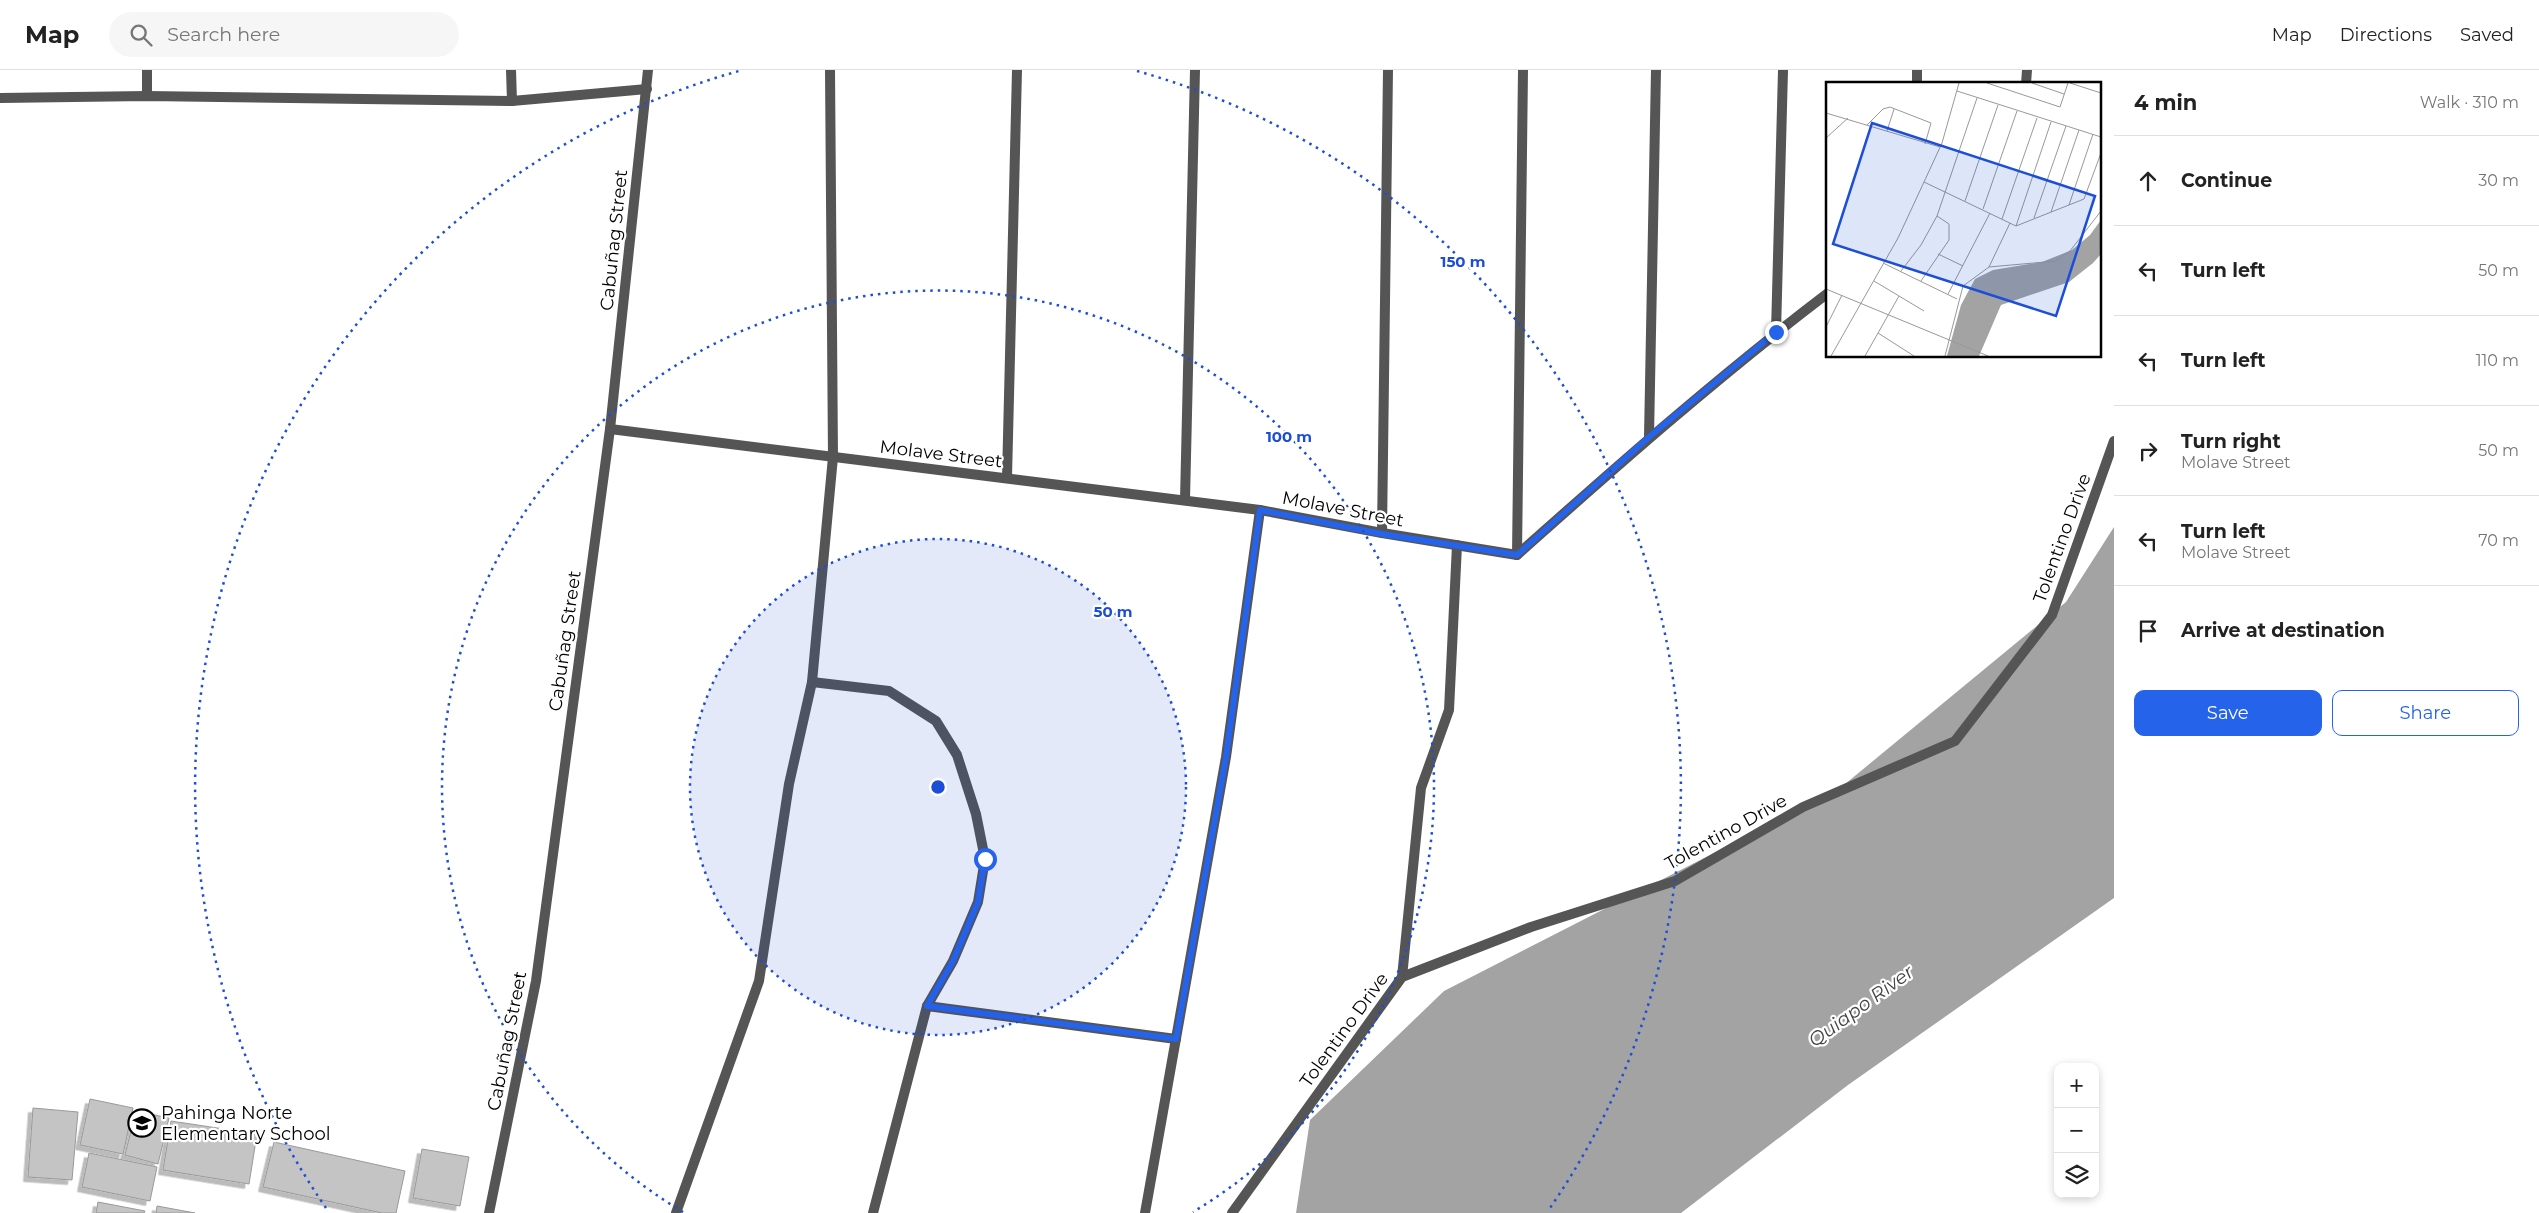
<!DOCTYPE html>
<html lang="en">
<head>
<meta charset="utf-8">
<style>
  :root { --surface:#fff; --page:#f6f6f6; --text:#222; --muted:#767676; --line:#e0e0e0; --accent:#2563eb }
  body { margin:0; font-family:Montserrat,sans-serif; background:var(--page); color:var(--text) }
  .controls { position:absolute; right:15px; bottom:15px; display:grid; overflow:hidden; border-radius:10px; box-shadow:0 2px 8px #0003 }
  .controls button { width:45px; height:45px; display:grid; place-items:center; padding:0; border:0; border-bottom:1px solid var(--line); background:var(--surface); color:var(--text); font:25px sans-serif }
  .stop { position:absolute; width:15px; height:15px; margin:-11px; border:4px solid #2563eb; border-radius:50%; background:#fff }
  .stop.end { background:#2563eb; border-color:#fff; box-shadow:0 1px 5px #0008 }
  .list { margin:0; padding:0; list-style:none }
  h2 { display:flex; justify-content:space-between; align-items:center; height:65px; margin:0; padding:0 20px; font-size:21px }
  h2 small { font-size:16px; font-weight:400; color:var(--muted) }
  .list li { display:grid; grid-template-columns:32px 1fr auto; gap:15px; align-items:center; box-sizing:border-box; height:90px; padding:0 20px; border-top:1px solid var(--line) }
  .list b { display:block; font-size:19px; white-space:nowrap }
  .list p { margin:0; font-size:16px; white-space:nowrap; color:var(--muted) }
  .list em { font-size:16px; font-style:normal; color:var(--muted) }
  .actions { display:flex; gap:10px; padding:15px 20px }
  .actions a { flex:1; padding:11px 0; border:1px solid var(--accent); border-radius:10px; text-align:center; font-size:18px; color:var(--accent) }
  .actions .main { background:var(--accent); color:#fff }
  .icon { flex:none; width:28px; height:28px; fill:none; stroke:currentColor; stroke-width:2; stroke-linecap:round; stroke-linejoin:round }
  .map { position:relative; flex:none; width:2114px; height:1143px; overflow:hidden }
  header { display:flex; align-items:center; gap:30px; box-sizing:border-box; height:70px; padding:0 25px; background:var(--surface); border-bottom:1px solid var(--line) }
  header strong { font-size:24px }
  nav { display:flex; gap:28px; margin-inline-start:auto; font-size:18px }
  .search { width:350px; height:45px; background:var(--page); display:flex; align-items:center; gap:12px; box-sizing:border-box; padding:0 18px; border-radius:28px; color:var(--muted); font-size:19px }
  main { display:flex }
  aside { flex:1; background:var(--surface) }
  .map>svg:first-child { display:block }
</style>
</head>
<body>
<header>
<strong>Map</strong>
<div class="search"><svg class="icon" aria-label="search" viewBox="0 0 24 24"><circle cx="10" cy="10" r="6"/><path d="M15 15l6 6"/></svg>Search here</div>
<nav><a>Map</a><a>Directions</a><a>Saved</a></nav>
</header>
<main>
<div class="map">
<svg width="2114" height="1143" viewBox="0 0 2114 1143">
  <defs>
    <filter id="shadow"><feDropShadow dx="-4.5" dy="4.5" stdDeviation="0" flood-color="#0004"/></filter>
  </defs>
  <rect width="100%" height="100%" fill="#fff"/>
  <!-- water -->
  <path fill="#a3a3a3" d="M2114 457V828L1848 1015 1681 1143H1296L1310 1050 1444 921 1839 719 2066 532Z"/>
  <!-- building -->
  <g fill="#c4c4c4" stroke="#999" filter="url(#shadow)">
    <path d="M90 1029 133 1038 123 1084 80 1075Z"/>
    <path d="M33 1038 78 1042 72 1110 28 1107Z"/>
    <path d="M136 1041 169 1048 158 1094 125 1085Z"/>
    <path d="M171 1051 257 1064 249 1114 163 1100Z"/>
    <path d="M274 1072 405 1101 396 1143H382L263 1117Z"/>
    <path d="M422 1079 469 1087 460 1136 413 1128Z"/>
    <path d="M89 1083 157 1097 150 1131 82 1117Z"/>
    <path d="M98 1132 145 1141 144 1143H96Z"/>
    <path d="M157 1136 195 1143H156Z"/>
  </g>
  <g fill="none" stroke-linecap="round" stroke-linejoin="round">
    <!-- minor -->
    <g stroke="#555" stroke-width="10">
      <path d="M511 0 512 31"/>
      <path d="M1917 14V0"/>
      <path d="M2026 14 2027 0"/>
      <path d="M147 26V0"/>
      <path d="M0 28 147 26 512 31 647 19"/>
      <path d="M1776 262 1783 0"/>
      <path d="M610 359 1260 440 1382 463 1517 485"/>
      <path d="M1649 367 1656 0"/>
      <path d="M1007 408 1017 0"/>
      <path d="M1185 430 1195 0"/>
      <path d="M1382 463 1388 0"/>
      <path d="M1517 485 1523 0"/>
      <path d="M1517 485C1618 395 1720 305 1828 223"/>
      <path d="M812 612 889 621 936 651 957 685 976 744 985 789 978 832 953 891 927 936 873 1143"/>
      <path d="M1402 907 1421 718 1449 640 1457 475"/>
      <path d="M927 936 1176 969"/>
      <path d="M676 1143 759 911 789 714 812 612 833 387 830 0"/>
      <path d="M1145 1143 1226 687 1260 440"/>
      <path d="M1232 1143 1402 907 1531 857 1675 811 1803 737 1955 671 2052 545 2114 371"/>
    </g>
    <!-- tertiary -->
    <path stroke="#555" stroke-width="10" d="M489 1143 536 911 610 359 648 0"/>
  </g>
  <g fill="none" stroke-linecap="round" stroke-linejoin="round">
    <!-- route -->
    <path stroke="#2563eb" stroke-width="6" d="M985 789 978 832 953 891 927 936 1176 969 1226 687 1260 440 1382 464 1517 485 1649 367 1776 262"/>
  </g>
  <!-- distance rings -->
  <circle cx="938" cy="717" r="248" fill="#1d4ed8" fill-opacity=".12"/>
  <g fill="none" stroke="#1d4ed8" stroke-width="2.5" stroke-dasharray="2.5 5">
    <circle cx="938" cy="717" r="248"/>
    <path d="M683 1142A496 496 0 1 1 1193 1142"/>
    <path d="M326 1138A743 743 0 0 1 739 1M1137 1A743 743 0 0 1 1550 1138"/>
  </g>
  <!-- icons -->
  <defs>
    <g id="school-ring" transform="scale(1.4375)"><circle r="9.5" fill="#fff" stroke="#000" stroke-width="1.5"/><path d="M0-5L7-2L0 1L-7-2ZM-4 1L0 2.5L4 1V4Q0 6-4 4Z" fill="#000"/></g>
  </defs>
  <g fill-rule="evenodd">
    <use href="#school-ring" x="142" y="1053"/>
  </g>
  <g text-anchor="middle" dominant-baseline="central" stroke-width="4.5" stroke-linejoin="round" paint-order="stroke">
    <!-- street labels -->
    <g font-size="18" fill="#000" stroke="#fff">
      <text transform="translate(614 170) rotate(-84)">Cabuñag Street</text>
      <text transform="translate(941 384) rotate(7)">Molave Street</text>
      <text transform="translate(1343 439) rotate(11)">Molave Street</text>
      <text transform="translate(2062 468) rotate(-70)">Tolentino Drive</text>
      <text transform="translate(565 571) rotate(-82)">Cabuñag Street</text>
      <text transform="translate(1726 762) rotate(-29)">Tolentino Drive</text>
      <text transform="translate(1344 960) rotate(-54)">Tolentino Drive</text>
      <text transform="translate(507 971) rotate(-79)">Cabuñag Street</text>
    </g>
    <!-- poi labels -->
    <g font-size="18" fill="#000" stroke="#fff" text-anchor="start">
      <text x="161" y="1043">Pahinga Norte<tspan x="161" dy="21">Elementary School</tspan></text>
    </g>
    <!-- water labels -->
    <g font-size="19" font-style="italic" fill="#444" stroke="#fff">
      <text transform="translate(1861 936) rotate(-36)">Quiapo River</text>
    </g>
  </g>
  <!-- overview -->
  <g transform="translate(1826 12)">
    <rect width="275" height="275" fill="#fff"/>
    <path d="M275 138V172L267 181 243 200 175 223 153 274H121L135 223 149 197 167 188 216 180 246 168 264 153Z" fill="#a3a3a3"/>
    <path fill="none" stroke="#999" stroke-width="1" d="M161 1 234 25 242 1M206 1 238 12M244 1 275 11M131 9 275 55M0 31 114 65M41 43 57 27 64 25 105 41 99 62M61 49 68 27M0 56 22 36M98 100 190 144M139 119 172 23M243 123 267 52M157 127 191 29M225 130 253 48M208 136 240 44M176 137 211 36M190 144 258 117 275 71M190 144 225 40M112 172 137 184M57 181 131 217M163 185 184 141M75 189 95 163 111 134 151 16M48 199 98 229M95 199 123 158V142L111 134M0 207 162 274M122 212 164 131M0 245 16 213M52 251 88 274M5 274 72 156 98 100 116 61 133 1M39 274 73 214M119 274 137 204 163 185 230 179 244 169 275 129"/>
    <path fill="#1d4ed8" fill-opacity="0.15" stroke="#1d4ed8" stroke-width="2.5" d="M46 41 269 114 230 234 7 162Z"/>
    <rect width="275" height="275" fill="none" stroke="#000" stroke-width="2.5"/>
  </g>
  <circle cx="938" cy="717" r="8" fill="#1d4ed8" stroke="#fff" stroke-width="2.5"/>
  <g font-size="15" text-anchor="middle" font-weight="bold" fill="#1d4ed8" stroke="#fff" stroke-width="4.5" stroke-linejoin="round" paint-order="stroke">
    <text x="1463" y="197">150 m</text>
    <text x="1289" y="372">100 m</text>
    <text x="1113" y="547">50 m</text>
  </g>
</svg>
<div class="controls">
<button>+</button>
<button>−</button>
<button><svg class="icon" aria-label="layers" viewBox="0 0 24 24"><path d="M12 4l9 5-9 5-9-5zM3 14l9 5 9-5"/></svg></button>
</div>
<div class="stop" style="left:985px;top:789px"></div>
<div class="stop end" style="left:1776px;top:262px"></div>
</div>
<aside>
<h2>4 min<small>Walk · 310 m</small></h2>
<ul class="list">
<li><svg class="icon" aria-label="ahead" viewBox="0 0 24 24"><path d="M12 20V5M6 11l6-6 6 6"/></svg><div><b>Continue</b></div><em>30 m</em></li>
<li><svg class="icon" aria-label="left" viewBox="0 0 24 24"><path d="M17 20v-9H6M10 6l-5 5 5 5"/></svg><div><b>Turn left</b></div><em>50 m</em></li>
<li><svg class="icon" aria-label="left" viewBox="0 0 24 24"><path d="M17 20v-9H6M10 6l-5 5 5 5"/></svg><div><b>Turn left</b></div><em>110 m</em></li>
<li><svg class="icon" aria-label="right" viewBox="0 0 24 24"><path d="M7 20v-9h11M14 6l5 5-5 5"/></svg><div><b>Turn right</b><p>Molave Street</p></div><em>50 m</em></li>
<li><svg class="icon" aria-label="left" viewBox="0 0 24 24"><path d="M17 20v-9H6M10 6l-5 5 5 5"/></svg><div><b>Turn left</b><p>Molave Street</p></div><em>70 m</em></li>
<li><svg class="icon" aria-label="arrive" viewBox="0 0 24 24"><path d="M6 21V4h12l-3 4 3 4H6"/></svg><div><b>Arrive at destination</b></div></li>
</ul>
<div class="actions"><a class="main">Save</a><a>Share</a></div>
</aside>
</main>
</body>
</html>
